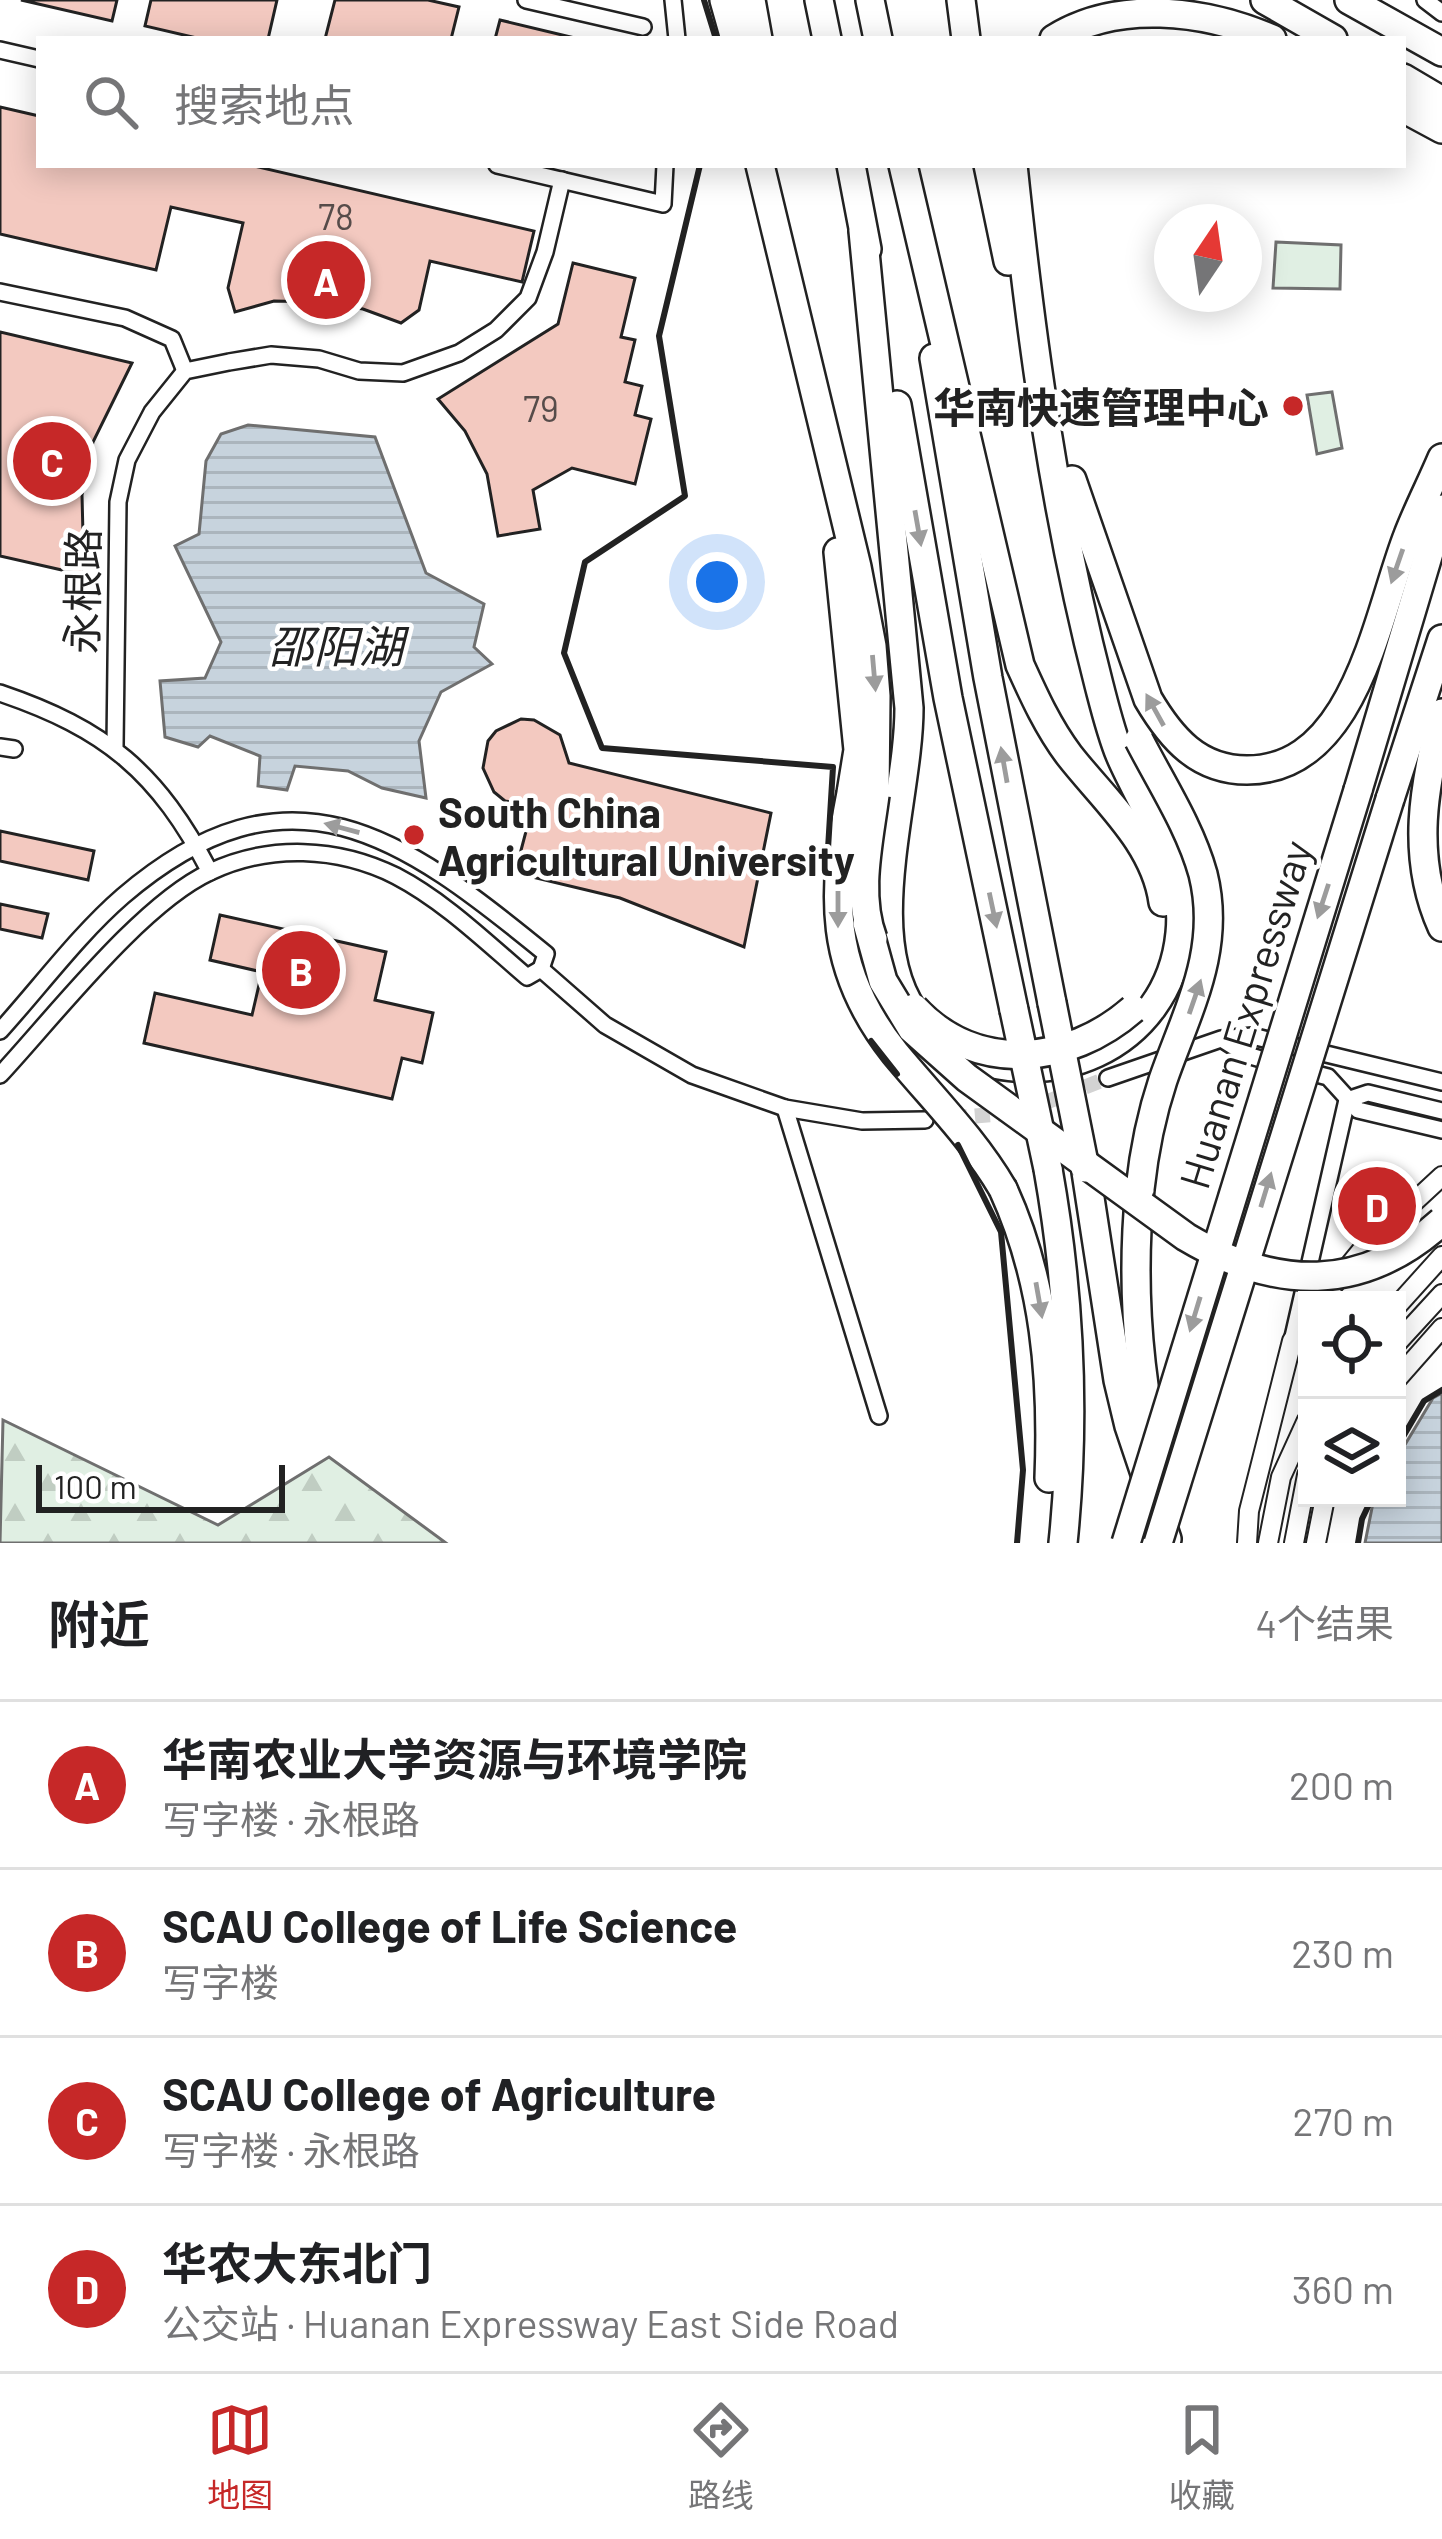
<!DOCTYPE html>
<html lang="zh">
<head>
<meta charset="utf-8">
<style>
  :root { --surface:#fff; --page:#f2f2f2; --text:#202124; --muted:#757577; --line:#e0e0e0; --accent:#c62828 }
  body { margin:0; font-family:Barlow,"Noto Sans SC",sans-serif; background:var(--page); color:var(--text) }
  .controls { position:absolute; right:36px; bottom:36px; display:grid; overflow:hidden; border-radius:0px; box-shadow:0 6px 30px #0003 }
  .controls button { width:108px; height:108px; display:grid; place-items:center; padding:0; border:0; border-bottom:3px solid var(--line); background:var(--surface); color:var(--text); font:60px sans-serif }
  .compass { position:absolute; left:1154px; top:204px; width:108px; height:108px; border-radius:50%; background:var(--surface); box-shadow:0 6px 30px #0003; rotate:13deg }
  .scale { position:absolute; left:36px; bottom:30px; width:249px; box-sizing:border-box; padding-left:12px; border:6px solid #222; border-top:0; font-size:33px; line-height:42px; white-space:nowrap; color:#222; -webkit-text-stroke:9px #fff; paint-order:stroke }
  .you { position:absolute; left:717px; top:582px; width:42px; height:42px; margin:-30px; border:9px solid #fff; border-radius:50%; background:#1a73e8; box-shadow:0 0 0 18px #1a73e833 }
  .badge { display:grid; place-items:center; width:78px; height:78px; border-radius:50%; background:var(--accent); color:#fff; font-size:39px; font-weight:700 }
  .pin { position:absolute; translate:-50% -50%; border:6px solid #fff; box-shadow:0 3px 12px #0006 }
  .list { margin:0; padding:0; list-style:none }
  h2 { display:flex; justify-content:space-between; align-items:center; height:156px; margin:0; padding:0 48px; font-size:51px }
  h2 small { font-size:39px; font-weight:400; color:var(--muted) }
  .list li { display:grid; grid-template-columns:78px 1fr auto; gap:36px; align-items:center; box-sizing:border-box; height:168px; padding:0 48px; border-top:3px solid var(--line) }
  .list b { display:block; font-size:45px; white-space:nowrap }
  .list p { margin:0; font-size:39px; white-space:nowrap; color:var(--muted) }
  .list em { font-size:39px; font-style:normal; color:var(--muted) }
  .icon { flex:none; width:66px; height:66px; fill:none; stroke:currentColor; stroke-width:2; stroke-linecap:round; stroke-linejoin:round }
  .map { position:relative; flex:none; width:1442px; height:1543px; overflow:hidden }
  .search { position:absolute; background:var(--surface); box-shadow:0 6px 30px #0003; left:36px; right:36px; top:36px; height:132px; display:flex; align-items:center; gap:30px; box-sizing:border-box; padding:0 42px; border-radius:0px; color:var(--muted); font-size:45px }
  .sheet { height:828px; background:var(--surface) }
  nav { display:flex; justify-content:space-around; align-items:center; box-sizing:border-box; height:168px; border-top:3px solid var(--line); background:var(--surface); font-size:33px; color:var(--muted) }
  nav a { display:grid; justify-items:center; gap:6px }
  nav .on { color:var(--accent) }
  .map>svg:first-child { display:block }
</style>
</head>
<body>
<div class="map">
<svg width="1442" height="1543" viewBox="0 0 1442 1543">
  <defs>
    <pattern id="forest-firs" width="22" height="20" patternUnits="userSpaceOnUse" patternTransform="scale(3)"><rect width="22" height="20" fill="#e0efe3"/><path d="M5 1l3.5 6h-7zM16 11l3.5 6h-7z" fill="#c0cdc2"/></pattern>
    <pattern id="water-rules" width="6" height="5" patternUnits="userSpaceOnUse" patternTransform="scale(3)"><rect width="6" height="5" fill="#c7d3dd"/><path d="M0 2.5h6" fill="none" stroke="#abb5bd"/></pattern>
  </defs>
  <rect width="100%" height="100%" fill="#fff"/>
  <!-- forest -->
  <path fill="url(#forest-firs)" stroke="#6f6f6f" stroke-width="3" d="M3 1420 218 1525 329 1457 446 1543H0Z"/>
  <!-- garden -->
  <g fill="#e0efe3" stroke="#6f6f6f" stroke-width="3">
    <path d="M1276 242 1341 245 1340 289 1273 288Z"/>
    <path d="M1332 392 1342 448 1317 454 1307 395Z"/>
  </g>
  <!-- water -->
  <g fill="url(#water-rules)" stroke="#6f6f6f" stroke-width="3">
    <path d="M248 425 375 437 426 573 484 604 474 647 492 664 441 692 419 741 426 798 382 788 348 771 295 766 287 790 258 786 260 756 210 736 198 747 165 737 160 681 205 678 221 642 175 546 199 534 206 461 221 434Z"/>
    <path d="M1442 1393V1543H1365L1374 1498H1397V1458L1433 1398Z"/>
  </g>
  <!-- building -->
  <g fill="#f3c9c0" stroke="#222" stroke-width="3">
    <path d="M21 0H117L112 21Z"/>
    <path d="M151 0H277L268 39H201L145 26Z"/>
    <path d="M335 0H428L459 7 451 39H325Z"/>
    <path d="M500 20 579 39H495Z"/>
    <path d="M0 107 39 116V165H250L534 231 522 282 430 261 419 310 401 323 363 309 318 302 274 301 235 312 228 288 243 223 171 207 156 270 0 234Z"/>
    <path d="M573 263 635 278 621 337 635 340 625 382 642 386 635 415 651 419 635 484 572 468 533 490 540 529 498 536 487 474 465 431 438 399 558 324Z"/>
    <path d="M0 332 132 363 93 442 82 495 84 575 0 556Z"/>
    <path d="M521 719 534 720 560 735 569 763 771 813 744 947 620 898 515 873 533 805 505 801 494 792 483 768 488 741 496 731Z"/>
    <path d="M0 831 94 851 88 880 0 861Z"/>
    <path d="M0 904 48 914 42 938 0 929Z"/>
    <path d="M220 915 386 952 375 1000 433 1013 422 1063 402 1058 392 1099 144 1043 155 993 252 1015 262 972 210 960Z"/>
  </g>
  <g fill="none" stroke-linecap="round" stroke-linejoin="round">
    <!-- minor-tunnel -->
    <path stroke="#d3d3d3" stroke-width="15" stroke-dasharray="15 8" stroke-linecap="butt" d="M952 1118 1021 1112 1108 1078"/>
    <!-- minor casing -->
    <g stroke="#222" stroke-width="20">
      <g id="minor">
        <path d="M526 0 643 27"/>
        <path d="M673 0 677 39"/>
        <path d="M1425 0 1442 13"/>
        <path d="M0 50 39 59"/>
        <path d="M497 165 663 204 665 165"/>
        <path d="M0 292 125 318 172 339 185 371"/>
        <path d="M0 693C106 729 158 772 210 872"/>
        <path d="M115 746 118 502 127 460 152 412 185 371 229 362 271 355 319 359 359 371 403 373 459 353 496 330 528 298 545 252 562 180"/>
        <path d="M0 747 14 749"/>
        <path d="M541 969 605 1025 692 1075 785 1108 862 1121 925 1120"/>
        <path d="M0 1031C39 988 79 934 123 896 289 754 402 836 546 954L541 969"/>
        <path d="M1223 1040 1247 1055 1278 1064"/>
        <path d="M1301 1070 1328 1077 1358 1110 1442 1130"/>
        <path d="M0 1075C54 1017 141 904 210 872 269 844 338 847 396 876 444 901 486 942 527 977L541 969"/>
        <path d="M1108 1078 1221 1039 1252 1036 1442 1082"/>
        <path d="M1347 1100 1368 1093 1442 1111"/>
        <path d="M785 1108 879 1416"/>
        <path d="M1293 1337 1347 1100"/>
      </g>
    </g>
    <!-- tertiary casing -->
    <g stroke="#222" stroke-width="22">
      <g id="tertiary">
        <path d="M1321 1300 1361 1251 1442 1176"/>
        <path d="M1397 1306 1442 1256"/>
        <path d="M1397 1343 1442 1294"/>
        <path d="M1397 1379 1442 1328"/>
        <path d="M1247 1543 1249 1511 1292 1341 1307 1320"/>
        <path d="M1268 1543 1281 1477 1307 1420"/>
        <path d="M1294 1543 1307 1475"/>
        <path d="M1316 1543 1325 1498"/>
      </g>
    </g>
    <!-- motorway casing -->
    <g stroke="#222" stroke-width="32">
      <g id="motorway">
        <path d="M724 0 735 39"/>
        <path d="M751 0 758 39"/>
        <path d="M819 0 827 39"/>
        <path d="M870 0 878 39"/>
        <path d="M961 0 966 39"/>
        <path d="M1265 0 1333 39"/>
        <path d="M1349 0 1442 52"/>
        <path d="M1054 39C1116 0 1203 9 1272 39"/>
        <path d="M1403 78 1442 101"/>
        <path d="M1403 108 1442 129"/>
        <path d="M760 165 857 567 872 646 876 696 875 795"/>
        <path d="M851 165 867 249"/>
        <path d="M903 165 1020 665C1034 696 1048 727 1069 755 1104 800 1155 843 1163 902"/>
        <path d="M988 165 1008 261"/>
        <path d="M863 231 909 708C909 797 860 933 913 1011"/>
        <path d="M934 358 988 678 1052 1003"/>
        <path d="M897 405 948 698 1014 1010"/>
        <path d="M1072 480 1148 699C1171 738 1198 770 1247 770 1356 770 1377 614 1408 535 1418 509 1431 484 1442 458"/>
        <path d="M838 552 858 750 851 793"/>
        <path d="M1442 713C1424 785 1410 856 1442 927"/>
        <path d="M1358 790 1442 509"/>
        <path d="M1390 799 1442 639"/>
        <path d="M948 1047C1045 1100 1169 1048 1180 933 1187 866 1145 813 1120 755 1111 733 1105 708 1099 685 1055 515 1031 339 1013 165"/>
        <path d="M1048 1169C1070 1293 1076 1417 1063 1543"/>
        <path d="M1086 1172 1118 1380 1129 1426 1167 1539"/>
        <path d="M1003 1189C1045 1281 1053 1378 1049 1478"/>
        <path d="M1140 1189C1131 1280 1137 1368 1157 1457"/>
      </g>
    </g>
    <!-- minor -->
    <use href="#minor" stroke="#fff" stroke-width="15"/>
    <!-- tertiary -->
    <use href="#tertiary" stroke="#fff" stroke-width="18"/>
    <!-- motorway -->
    <use href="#motorway" stroke="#fff" stroke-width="27"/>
    <!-- motorway-bridge casing -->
    <g stroke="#222" stroke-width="32" stroke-linecap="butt">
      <g id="motorway-bridge">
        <path d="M1139 740C1161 783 1190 827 1203 874 1222 950 1187 1011 1163 1080 1151 1116 1144 1152 1140 1189"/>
        <path d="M851 793C831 894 828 969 895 1053 933 1099 973 1138 1003 1189"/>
        <path d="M867 923 883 981 912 1029 967 1078 1186 1237C1275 1290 1362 1294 1442 1221"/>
        <path d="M873 939C856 894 869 842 875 795"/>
        <path d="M1052 1003 1085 1168"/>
        <path d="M914 1008C976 1075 1069 1065 1133 1009"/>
        <path d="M1014 1010 1048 1169"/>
        <path d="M1126 1543 1358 790"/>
        <path d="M1158 1543 1390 799"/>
      </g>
    </g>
    <!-- motorway-bridge -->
    <use href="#motorway-bridge" stroke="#fff" stroke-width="27"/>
    <!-- wall -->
    <g stroke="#222" stroke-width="6">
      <path d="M704 0 716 39"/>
      <path d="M700 165 659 336 685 496 585 562 564 653 602 748 833 767 827 865"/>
      <path d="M871 1041 897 1074"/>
      <path d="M958 1145 1001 1232 1023 1470 1017 1543"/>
      <path d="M1397 1447 1424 1401 1442 1390"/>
      <path d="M1358 1543 1362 1519 1372 1498"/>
    </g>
  </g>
  <!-- one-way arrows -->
  <defs><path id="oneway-solid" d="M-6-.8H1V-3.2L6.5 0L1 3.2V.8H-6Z" transform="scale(3)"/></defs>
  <g fill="#9c9c9c">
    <use href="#oneway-solid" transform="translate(918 528) rotate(80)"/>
    <use href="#oneway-solid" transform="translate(1397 566) rotate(109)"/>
    <use href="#oneway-solid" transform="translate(874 673) rotate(85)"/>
    <use href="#oneway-solid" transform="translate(1155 710) rotate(-119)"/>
    <use href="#oneway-solid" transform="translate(1004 765) rotate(-100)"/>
    <use href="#oneway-solid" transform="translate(342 828) rotate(-165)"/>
    <use href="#oneway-solid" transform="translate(1323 901) rotate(108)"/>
    <use href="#oneway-solid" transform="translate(838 909) rotate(90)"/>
    <use href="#oneway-solid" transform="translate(993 910) rotate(78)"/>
    <use href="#oneway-solid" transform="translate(1195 997) rotate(-71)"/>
    <use href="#oneway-solid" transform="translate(1266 1190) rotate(-73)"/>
    <use href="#oneway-solid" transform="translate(1039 1300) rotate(80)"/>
    <use href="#oneway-solid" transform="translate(1195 1314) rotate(107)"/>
  </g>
  <!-- markers -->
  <g fill="#c62828" stroke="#fff" stroke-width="4.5">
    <circle cx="1293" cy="406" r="12"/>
    <circle cx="414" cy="835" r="12"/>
  </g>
  <g text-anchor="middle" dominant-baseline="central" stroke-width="9" stroke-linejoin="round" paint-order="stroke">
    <!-- number labels -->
    <g font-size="36" fill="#564c4a">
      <text x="336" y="215">78</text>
      <text x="541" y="407">79</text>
    </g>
    <!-- poi labels -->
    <g font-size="42" font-weight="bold" fill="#222" stroke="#fff" text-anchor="end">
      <text x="1269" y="406">华南快速管理中心</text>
      <text x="438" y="811" text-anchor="start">South China<tspan x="438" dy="48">Agricultural University</tspan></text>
    </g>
    <!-- street labels -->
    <g font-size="42" fill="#222" stroke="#fff">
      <text transform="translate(81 591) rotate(-89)">永根路</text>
      <text transform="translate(1244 1014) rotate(-73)">Huanan Expressway</text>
    </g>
    <!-- water labels -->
    <g font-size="45" font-style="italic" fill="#222" stroke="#fff">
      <text x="336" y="645">邵阳湖</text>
    </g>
  </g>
</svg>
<div class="controls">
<button><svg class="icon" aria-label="locate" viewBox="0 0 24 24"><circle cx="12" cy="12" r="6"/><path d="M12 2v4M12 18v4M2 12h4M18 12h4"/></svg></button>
<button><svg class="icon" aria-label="layers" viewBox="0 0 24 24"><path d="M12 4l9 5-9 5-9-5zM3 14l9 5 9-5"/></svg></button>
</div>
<svg class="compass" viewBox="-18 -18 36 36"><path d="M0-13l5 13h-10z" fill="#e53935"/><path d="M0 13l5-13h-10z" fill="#757577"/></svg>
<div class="scale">100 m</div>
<div class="you"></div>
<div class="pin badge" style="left:326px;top:280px">A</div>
<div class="pin badge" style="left:301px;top:970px">B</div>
<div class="pin badge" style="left:52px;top:461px">C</div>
<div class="pin badge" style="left:1377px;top:1206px">D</div>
<div class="search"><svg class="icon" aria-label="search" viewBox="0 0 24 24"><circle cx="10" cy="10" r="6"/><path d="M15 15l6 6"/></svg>搜索地点</div>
</div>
<section class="sheet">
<h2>附近<small>4个结果</small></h2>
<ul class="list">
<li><span class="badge">A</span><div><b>华南农业大学资源与环境学院</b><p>写字楼 · 永根路</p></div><em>200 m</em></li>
<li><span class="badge">B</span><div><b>SCAU College of Life Science</b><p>写字楼</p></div><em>230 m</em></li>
<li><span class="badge">C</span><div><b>SCAU College of Agriculture</b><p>写字楼 · 永根路</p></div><em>270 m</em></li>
<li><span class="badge">D</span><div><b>华农大东北门</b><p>公交站 · Huanan Expressway East Side Road</p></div><em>360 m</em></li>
</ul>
</section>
<nav>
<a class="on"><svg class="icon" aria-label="map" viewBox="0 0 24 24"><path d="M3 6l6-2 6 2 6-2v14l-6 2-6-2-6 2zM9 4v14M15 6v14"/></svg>地图</a>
<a><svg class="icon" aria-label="directions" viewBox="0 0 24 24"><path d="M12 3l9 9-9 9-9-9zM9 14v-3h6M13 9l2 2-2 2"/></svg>路线</a>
<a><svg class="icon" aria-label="saved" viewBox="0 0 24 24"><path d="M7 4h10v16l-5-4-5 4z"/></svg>收藏</a>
</nav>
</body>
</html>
